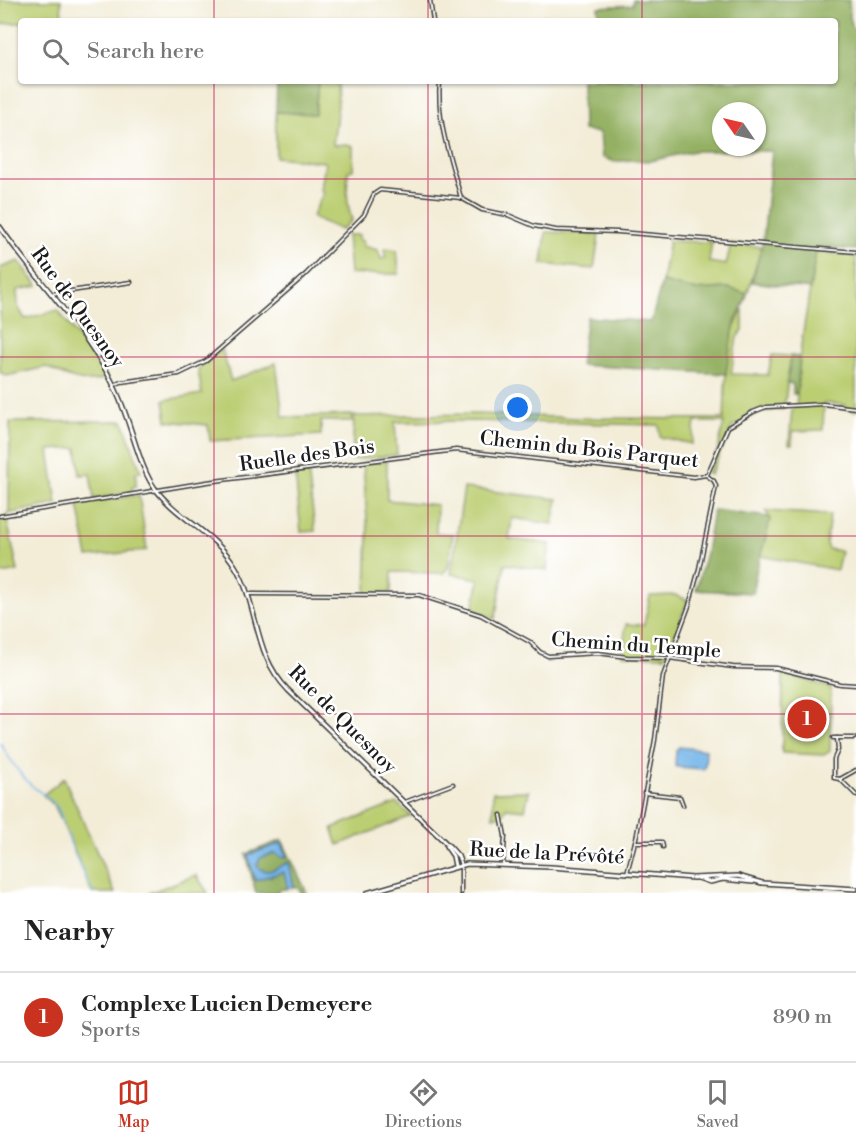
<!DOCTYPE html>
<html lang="en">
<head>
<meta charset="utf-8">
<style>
  :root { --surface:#fff; --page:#f2f2f2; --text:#222; --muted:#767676; --line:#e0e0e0; --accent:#c8321e }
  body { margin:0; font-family:"Libre Bodoni",serif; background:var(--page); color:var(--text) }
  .compass { position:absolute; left:712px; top:102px; width:54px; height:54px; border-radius:50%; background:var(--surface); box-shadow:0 2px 4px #0004; rotate:304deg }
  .you { position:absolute; left:518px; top:408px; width:21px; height:21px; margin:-15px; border:4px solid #fff; border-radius:50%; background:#1a73e8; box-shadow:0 0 0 9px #1a73e833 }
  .badge { display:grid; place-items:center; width:39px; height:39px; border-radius:50%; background:var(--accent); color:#fff; font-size:20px; font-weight:700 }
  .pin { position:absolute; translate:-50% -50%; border:3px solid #fff; box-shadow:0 2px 6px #0006 }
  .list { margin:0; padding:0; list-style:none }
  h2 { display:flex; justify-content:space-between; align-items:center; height:78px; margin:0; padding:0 24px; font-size:26px }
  h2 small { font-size:20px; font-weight:400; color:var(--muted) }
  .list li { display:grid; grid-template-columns:39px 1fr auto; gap:18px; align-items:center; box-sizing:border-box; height:90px; padding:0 24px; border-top:2px solid var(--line) }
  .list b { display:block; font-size:22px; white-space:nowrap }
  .list p { margin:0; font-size:20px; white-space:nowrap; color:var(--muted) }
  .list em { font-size:20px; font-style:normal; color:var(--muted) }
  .icon { flex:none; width:33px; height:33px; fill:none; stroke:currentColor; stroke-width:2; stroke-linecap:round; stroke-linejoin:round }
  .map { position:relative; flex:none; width:856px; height:893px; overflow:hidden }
  .search { position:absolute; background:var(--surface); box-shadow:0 2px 4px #0004; left:18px; right:18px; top:18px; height:66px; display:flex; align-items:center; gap:15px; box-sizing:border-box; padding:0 21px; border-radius:6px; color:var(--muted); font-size:22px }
  .sheet { height:168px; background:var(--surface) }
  nav { display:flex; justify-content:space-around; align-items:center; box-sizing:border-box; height:84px; border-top:2px solid var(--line); background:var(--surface); font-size:16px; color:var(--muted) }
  nav a { display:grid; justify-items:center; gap:3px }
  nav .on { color:var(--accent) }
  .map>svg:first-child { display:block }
</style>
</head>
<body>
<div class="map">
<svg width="856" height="893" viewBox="0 0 856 893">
  <rect width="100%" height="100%" fill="#fff"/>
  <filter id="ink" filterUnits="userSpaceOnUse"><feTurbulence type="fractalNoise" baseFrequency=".0167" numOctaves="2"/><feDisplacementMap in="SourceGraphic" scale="12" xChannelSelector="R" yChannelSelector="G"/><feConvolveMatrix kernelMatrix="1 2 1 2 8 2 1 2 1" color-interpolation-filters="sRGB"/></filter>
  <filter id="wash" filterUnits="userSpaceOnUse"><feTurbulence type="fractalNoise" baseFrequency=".008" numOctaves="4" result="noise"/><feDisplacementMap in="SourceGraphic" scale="24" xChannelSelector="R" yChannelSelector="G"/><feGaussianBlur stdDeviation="1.35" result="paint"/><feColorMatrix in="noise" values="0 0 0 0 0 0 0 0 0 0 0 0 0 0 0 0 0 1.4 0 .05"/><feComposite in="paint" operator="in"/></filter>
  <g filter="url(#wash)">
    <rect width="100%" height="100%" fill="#f3edd8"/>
    <!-- green -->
    <g fill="#bbce72" stroke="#6c7547" stroke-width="1.5">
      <path d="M0 0H61L62 20 0 24Z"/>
      <path d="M318 81H337L338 105 333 145 347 144 353 146V170L348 171C347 189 346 203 352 220L341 230 312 217 324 192 321 190 325 162 276 157V112L315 113Z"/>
      <path d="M546 232 599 234 594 269 542 264Z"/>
      <path d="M347 235H359V240L363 241V246L378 250 381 259 386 258 384 250 386 248 397 250 399 274H350Z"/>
      <path d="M669 241 712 242 709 262 726 265 731 243 762 247 747 294 728 288 695 290 662 282Z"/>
      <path d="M816 252 856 256V411L845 409V405L824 403 823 430 793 431 792 444H789L792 409 796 408 801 345Z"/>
      <path d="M19 261 38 286 17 290 18 307 25 319 58 310 107 377C87 387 64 376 46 367L6 376 0 372V268Z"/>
      <path d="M743 310V330L737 337 731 374 768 375 772 355 791 356 784 409 760 412 732 427 710 475 707 473 718 449 724 422H695L692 444 660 437 659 425 472 421 395 422 397 455 352 460 354 416 478 414 578 418 724 419C726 385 723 339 743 310Z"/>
      <path d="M222 349 231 381 276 363 283 417 352 415V421H321V435L210 441 208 425 167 421 164 400 202 394 198 369Z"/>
      <path d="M123 421 141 472 136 473V486L132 487V492L94 499 90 474 80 475 77 448 49 450 57 504 7 514 9 511 10 422Z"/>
      <path d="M387 461V500L437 505 436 533 453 534 448 568 443 573 392 572 391 592 366 594 368 533 363 463Z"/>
      <path d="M308 470 315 531 301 532 295 472Z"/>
      <path d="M464 488 558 499 553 524 512 518 509 539 550 544 547 570 505 564 495 619 473 609 479 579 451 574Z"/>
      <path d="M139 495 147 550 88 557 78 504Z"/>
      <path d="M766 511 830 515 826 544 828 549 841 551 837 570 760 556 770 519Z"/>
      <path d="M6 516 18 571 0 574V517Z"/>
      <path d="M675 595 688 600 669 651 665 656 622 655 626 624 644 625 650 596Z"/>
      <path d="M783 673 831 688 830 751 824 755 782 753Z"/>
      <path d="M64 778 115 893H92L59 815 54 805 43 795Z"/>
      <path d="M529 791 525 810 506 808 502 815 493 817V792Z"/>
      <path d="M397 803 411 816 338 845 332 828Z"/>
      <path d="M196 875 208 893H149Z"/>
    </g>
    <!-- forest -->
    <g fill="#94b164" stroke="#586640" stroke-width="1.5" fill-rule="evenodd">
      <path d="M633 0H849L851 26 856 30V250L817 247 810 289 752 282 763 241 772 151H694L650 161 630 160 615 162 602 157 600 133 583 130 582 81H835V21H600L598 7 632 5ZM721 111H757V147H721Z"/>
      <path d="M277 81H318L315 114 276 112Z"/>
      <path d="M662 282 695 290 728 288 747 294C744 304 740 312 736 321 730 338 729 356 726 374L580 365 587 317 651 322Z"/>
      <path d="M791 356 800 357 797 394H793V384L787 383Z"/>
      <path d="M713 510 768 517 770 519C766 544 754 567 753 593L696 590 706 553Z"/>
      <path d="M282 840 307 893H302L297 887 278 890V893H256L246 854Z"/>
    </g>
    <!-- water -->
    <g fill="#75b5e9" stroke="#486882" stroke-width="1.5">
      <path d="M679 747 706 750 705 766 703 769 677 767 675 765 676 751Z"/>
      <path d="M282 843 287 857 283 858 274 853 260 858 257 866C268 877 277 867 289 862L294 888 288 889 284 872 255 880 248 855Z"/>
    </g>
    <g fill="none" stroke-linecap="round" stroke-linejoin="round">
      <!-- stream -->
      <path stroke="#75b5e9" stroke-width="1.5" d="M0 742C8 757 19 774 32 786 41 793 51 799 58 808L75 855 93 893"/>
    </g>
  </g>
  <g filter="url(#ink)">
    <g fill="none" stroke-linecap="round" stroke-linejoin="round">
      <!-- minor casing -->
      <g stroke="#3c3b38" stroke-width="5">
        <g id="minor">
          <path d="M430 0 433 21"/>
          <path d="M440 81C436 121 451 160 461 198"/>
          <path d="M51 294 131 282"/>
          <path d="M114 385 121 382 179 374 206 361 306 274 364 215 374 194 380 190 461 198 482 210 508 215 534 226 556 230 618 232 856 252"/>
          <path d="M707 475 728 427 753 412 766 407 823 404 856 408"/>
          <path d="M0 516 207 482 456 450 694 477 706 475"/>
          <path d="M247 594 419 595 481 615 530 642 540 652 548 656 598 653 627 657 669 658 733 667 776 668 840 684 856 685"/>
          <path d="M833 738H854"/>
          <path d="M837 738 838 750 834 759V778L840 779 856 795"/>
          <path d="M840 779 856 770"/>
          <path d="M644 793 680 797 683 805"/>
          <path d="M405 802 453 784"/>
          <path d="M501 815 505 836 503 865"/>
          <path d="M635 842H662L663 847"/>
          <path d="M627 873 637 834 655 740 663 676 689 606 699 569 716 486 714 481 706 475"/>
          <path d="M461 893V867"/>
        </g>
      </g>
      <!-- tertiary casing -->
      <g stroke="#3c3b38" stroke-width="6">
        <g id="tertiary">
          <path d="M0 227C34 277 79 321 108 374 120 396 128 421 136 446 141 460 145 475 154 487 176 518 215 533 235 566 260 607 252 653 288 690L450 847 458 856 461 864"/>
          <path d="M446 846 453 856 455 866"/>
          <path d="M698 878 710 882 723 879 753 882"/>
          <path d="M763 883 856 889"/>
          <path d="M367 893 467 864 551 867 693 878 738 876 762 883"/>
        </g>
      </g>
      <!-- minor -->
      <use href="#minor" stroke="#fff" stroke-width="2"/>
      <!-- tertiary -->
      <use href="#tertiary" stroke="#fff" stroke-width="3"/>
    </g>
  </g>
  <!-- grid -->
  <path fill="none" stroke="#c2185b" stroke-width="1.5" stroke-opacity="0.55" d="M214 0V21M428 0V21M642 0V21M214 81V893M428 81V893M642 81V893M0 179H856M0 357H856M0 536H856M0 714H856"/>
  <g text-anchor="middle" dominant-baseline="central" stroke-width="5" stroke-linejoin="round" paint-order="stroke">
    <!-- street labels -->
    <g font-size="20" fill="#1c1c1c" stroke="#fff">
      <text transform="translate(77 308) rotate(54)">Rue de Quesnoy</text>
      <text transform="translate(589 450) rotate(6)">Chemin du Bois Parquet</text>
      <text transform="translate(307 456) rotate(-8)">Ruelle des Bois</text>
      <text transform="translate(636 646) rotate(4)">Chemin du Temple</text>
      <text transform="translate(342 720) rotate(45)">Rue de Quesnoy</text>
      <text transform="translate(547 854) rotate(3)">Rue de la Prévôté</text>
    </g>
  </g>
</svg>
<svg class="compass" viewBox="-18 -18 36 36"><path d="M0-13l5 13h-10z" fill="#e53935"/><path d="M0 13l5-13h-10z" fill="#767676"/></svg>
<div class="you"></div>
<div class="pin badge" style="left:807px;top:719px">1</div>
<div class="search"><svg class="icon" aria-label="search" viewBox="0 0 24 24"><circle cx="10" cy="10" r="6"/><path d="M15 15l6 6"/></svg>Search here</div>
</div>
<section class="sheet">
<h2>Nearby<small></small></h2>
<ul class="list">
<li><span class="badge">1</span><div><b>Complexe Lucien Demeyere</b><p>Sports</p></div><em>890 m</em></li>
</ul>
</section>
<nav>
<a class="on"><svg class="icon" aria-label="map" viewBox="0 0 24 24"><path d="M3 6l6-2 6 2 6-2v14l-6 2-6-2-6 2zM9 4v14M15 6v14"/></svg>Map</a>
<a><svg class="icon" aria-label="directions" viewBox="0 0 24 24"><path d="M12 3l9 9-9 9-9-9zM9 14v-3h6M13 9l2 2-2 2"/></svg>Directions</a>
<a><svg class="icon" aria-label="saved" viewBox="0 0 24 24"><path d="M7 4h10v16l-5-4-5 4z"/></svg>Saved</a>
</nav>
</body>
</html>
